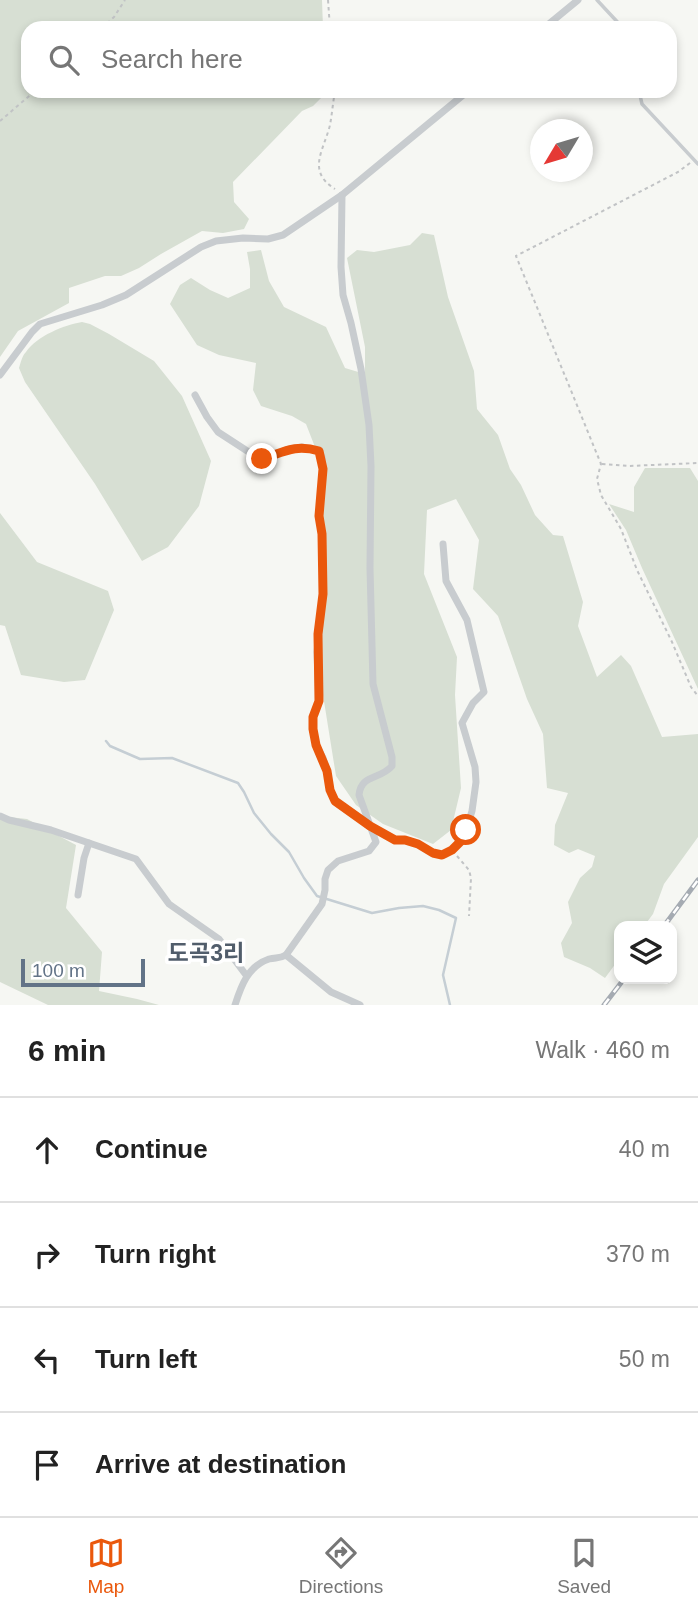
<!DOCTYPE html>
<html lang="en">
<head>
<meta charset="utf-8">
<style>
  :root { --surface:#fff; --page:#f6f6f6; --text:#222; --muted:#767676; --line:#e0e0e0; --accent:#ea580c }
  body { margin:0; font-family:Helvetica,"Noto Sans KR",sans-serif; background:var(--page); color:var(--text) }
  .controls { position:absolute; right:21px; bottom:21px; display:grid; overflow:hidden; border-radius:14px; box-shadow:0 4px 10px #0003 }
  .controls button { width:63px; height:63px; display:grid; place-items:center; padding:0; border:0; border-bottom:2px solid var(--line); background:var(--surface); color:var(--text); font:35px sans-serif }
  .compass { position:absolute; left:530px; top:119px; width:63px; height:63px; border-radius:50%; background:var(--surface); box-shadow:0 4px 10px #0003; rotate:232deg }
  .scale { position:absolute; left:21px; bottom:18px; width:124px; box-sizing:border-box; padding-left:7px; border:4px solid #627387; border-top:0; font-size:19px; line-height:24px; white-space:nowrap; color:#627387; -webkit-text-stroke:5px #fff; paint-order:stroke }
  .stop { position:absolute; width:21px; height:21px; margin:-16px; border:5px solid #ea580c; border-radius:50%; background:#fff }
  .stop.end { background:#ea580c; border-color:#fff; box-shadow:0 2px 7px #0008 }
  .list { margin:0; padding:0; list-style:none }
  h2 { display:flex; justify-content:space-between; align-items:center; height:91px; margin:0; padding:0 28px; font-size:30px }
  h2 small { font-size:23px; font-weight:400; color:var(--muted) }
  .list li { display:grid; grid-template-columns:46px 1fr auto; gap:21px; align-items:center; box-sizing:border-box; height:105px; padding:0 28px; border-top:2px solid var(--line) }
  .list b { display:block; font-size:26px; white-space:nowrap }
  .list em { font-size:23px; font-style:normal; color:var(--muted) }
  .icon { flex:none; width:38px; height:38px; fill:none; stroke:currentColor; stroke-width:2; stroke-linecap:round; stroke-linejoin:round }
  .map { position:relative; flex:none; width:698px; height:1005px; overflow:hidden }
  .search { position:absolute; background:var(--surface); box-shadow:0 4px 10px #0003; left:21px; right:21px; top:21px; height:77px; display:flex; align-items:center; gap:18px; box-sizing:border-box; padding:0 24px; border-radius:21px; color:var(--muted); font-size:26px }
  .sheet { height:511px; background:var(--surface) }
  nav { display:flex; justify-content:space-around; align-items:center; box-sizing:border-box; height:98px; border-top:2px solid var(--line); background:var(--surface); font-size:19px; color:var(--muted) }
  nav a { display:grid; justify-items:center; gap:4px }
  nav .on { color:var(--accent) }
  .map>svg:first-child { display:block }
</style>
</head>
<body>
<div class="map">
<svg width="698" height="1005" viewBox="0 0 698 1005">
  <rect width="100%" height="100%" fill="#f6f7f3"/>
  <!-- green -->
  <g fill="#d7dfd3">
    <path d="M0 0H322L323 28H28V91H328L313 106 302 111 233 182 234 202 249 219 244 229 223 233 202 231 161 254 139 268 121 276H105L69 288V303L18 331 0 357Z"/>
    <path d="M422 233 434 235 448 297 474 371 477 409 498 435 510 469 521 485 535 515 553 535 563 536 583 602 578 626 597 677 621 655 631 666 662 737 698 734V837L664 884 653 914 644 926H619V959L605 978 590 968 564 957 561 943 572 923 568 902 580 878 592 867 595 856 578 849 569 853 554 845 555 825 568 793 547 788 543 734 527 699 498 616 473 589 479 540 456 499 427 510 424 574 457 657 455 695 461 788 451 830 433 844 383 824 356 805 336 776 323 695 321 552 322 465 306 424 292 416 261 406 253 390 256 363 219 355 197 345 170 304 180 285 191 278 210 290 228 298 250 288V269L247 252 261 250 269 281 284 307 326 327 345 368 365 374V347L347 258 357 250 374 252 410 245Z"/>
    <path d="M82 322 90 324 109 334 154 361 182 396 211 461 199 506 168 547 142 561 95 484 25 382 19 368C21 362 22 356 26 352 37 336 64 325 82 322Z"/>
    <path d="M645 468H690L698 481V689L642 568 626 530 609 504 634 512V487Z"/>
    <path d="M0 513 37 562 108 591 114 610 85 680 64 682 21 675 5 626 0 625Z"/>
    <path d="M0 816 27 819 76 845 66 908 102 952 99 991 137 999 159 1005H48L0 982Z"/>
  </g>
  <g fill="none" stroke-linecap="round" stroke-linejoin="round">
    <!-- stream -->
    <path stroke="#c5ced4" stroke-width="2.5" d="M106 741 110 746 140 759 172 758 238 783 244 792 254 813 271 834 289 852 304 878 317 896 372 913 399 908 423 906 439 910 456 918 443 975 450 1005"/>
    <!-- path -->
    <g stroke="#c1c3c5" stroke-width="2" stroke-dasharray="3.5 3.5" stroke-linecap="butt">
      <path d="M328 0 330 28"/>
      <path d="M102 28 114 17 125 0"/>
      <path d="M335 91C333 102 332 114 330 125 324 150 306 171 335 189"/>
      <path d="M0 121 35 91"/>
      <path d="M690 163 678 172 516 256 601 464 597 479 601 495 621 529 637 570 672 642 691 687 698 696"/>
      <path d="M602 464 629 466 698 463"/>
      <path d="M457 856 469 870 471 878 469 916"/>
    </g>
    <!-- service -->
    <g stroke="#c8cccf" stroke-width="3.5">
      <path d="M597 0 623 28"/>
      <path d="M639 91 642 104 698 164"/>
    </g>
    <!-- minor -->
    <g stroke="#c8cccf" stroke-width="7">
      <path d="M544 28 578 0"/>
      <path d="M0 375 32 332 40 324 102 305 126 295 201 247 216 241 243 238 268 239 283 235 342 195 468 91"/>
      <path d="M195 395 207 417 218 432 255 456 262 459 289 449 302 447 319 451 322 457 323 469 319 516 322 534 323 594 317 652 319 701 313 717V728L316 745 323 758 327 771 330 790 335 801 371 826 395 840H405L418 844 433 853 442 855 452 850 461 841 466 830 472 811 476 782 475 767 462 723 473 703 484 692 467 620 446 581 443 544"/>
      <path d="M0 816 9 820 51 830 89 843"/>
      <path d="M78 895 84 858 89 843 136 859 169 904 219 939 246 975"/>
      <path d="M286 955 322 904 325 890V879L328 870 338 861 369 851 376 842 359 795C361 774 380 780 392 766V757L373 684 370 568 371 466 369 425 361 369 351 323 343 295 341 267 342 195"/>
      <path d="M235 1005C241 986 248 966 269 959 276 957 279 959 286 955L331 992 360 1005"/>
    </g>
    <!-- rail casing -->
    <g stroke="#a5abb2" stroke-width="5">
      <g id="rail">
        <path d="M664 926 698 880"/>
        <path d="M604 1005 624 979"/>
      </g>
    </g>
    <!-- rail -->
    <use href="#rail" stroke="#fff" stroke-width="2.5" stroke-dasharray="8" stroke-linecap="butt"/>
  </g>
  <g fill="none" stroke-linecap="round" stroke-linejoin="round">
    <!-- route -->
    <path stroke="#ea580c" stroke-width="9" d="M262 459C284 452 295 444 319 451L323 469 319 516 322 534 323 594 318 634 319 701 313 717V729L316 745 327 771 330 790 335 801 370 826 395 840H405L418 844 433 853 442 855 452 850 461 841 466 830"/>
  </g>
  <g text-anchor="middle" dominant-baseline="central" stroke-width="7" stroke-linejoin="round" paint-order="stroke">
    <!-- neighbourhood labels -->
    <g font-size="23" font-weight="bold" fill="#515d6b" stroke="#fff">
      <text x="206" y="953">도곡3리</text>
    </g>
  </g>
</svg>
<div class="controls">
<button><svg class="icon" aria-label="layers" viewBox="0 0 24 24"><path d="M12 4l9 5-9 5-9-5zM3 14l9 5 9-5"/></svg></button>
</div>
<svg class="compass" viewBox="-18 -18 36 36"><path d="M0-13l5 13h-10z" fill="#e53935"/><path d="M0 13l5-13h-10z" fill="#767676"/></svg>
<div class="scale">100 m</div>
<div class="stop" style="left:466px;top:830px"></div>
<div class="stop end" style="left:262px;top:459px"></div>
<div class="search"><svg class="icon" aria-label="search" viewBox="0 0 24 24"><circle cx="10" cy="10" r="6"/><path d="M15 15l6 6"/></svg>Search here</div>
</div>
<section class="sheet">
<h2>6 min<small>Walk · 460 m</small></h2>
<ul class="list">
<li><svg class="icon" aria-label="ahead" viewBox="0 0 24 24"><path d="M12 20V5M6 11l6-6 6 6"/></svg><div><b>Continue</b></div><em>40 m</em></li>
<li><svg class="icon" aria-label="right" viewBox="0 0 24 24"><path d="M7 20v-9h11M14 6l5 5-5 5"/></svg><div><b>Turn right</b></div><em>370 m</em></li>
<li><svg class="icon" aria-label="left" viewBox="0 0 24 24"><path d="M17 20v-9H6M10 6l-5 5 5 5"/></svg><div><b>Turn left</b></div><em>50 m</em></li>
<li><svg class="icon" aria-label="arrive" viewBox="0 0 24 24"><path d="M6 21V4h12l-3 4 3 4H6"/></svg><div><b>Arrive at destination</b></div></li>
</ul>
</section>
<nav>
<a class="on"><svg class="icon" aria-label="map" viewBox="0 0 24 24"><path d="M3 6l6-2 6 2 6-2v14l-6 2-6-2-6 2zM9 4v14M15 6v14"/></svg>Map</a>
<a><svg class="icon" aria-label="directions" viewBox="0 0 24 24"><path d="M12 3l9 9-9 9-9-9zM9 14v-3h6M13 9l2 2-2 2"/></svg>Directions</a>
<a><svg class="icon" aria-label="saved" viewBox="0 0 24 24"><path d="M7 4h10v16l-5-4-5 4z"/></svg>Saved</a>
</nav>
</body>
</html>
